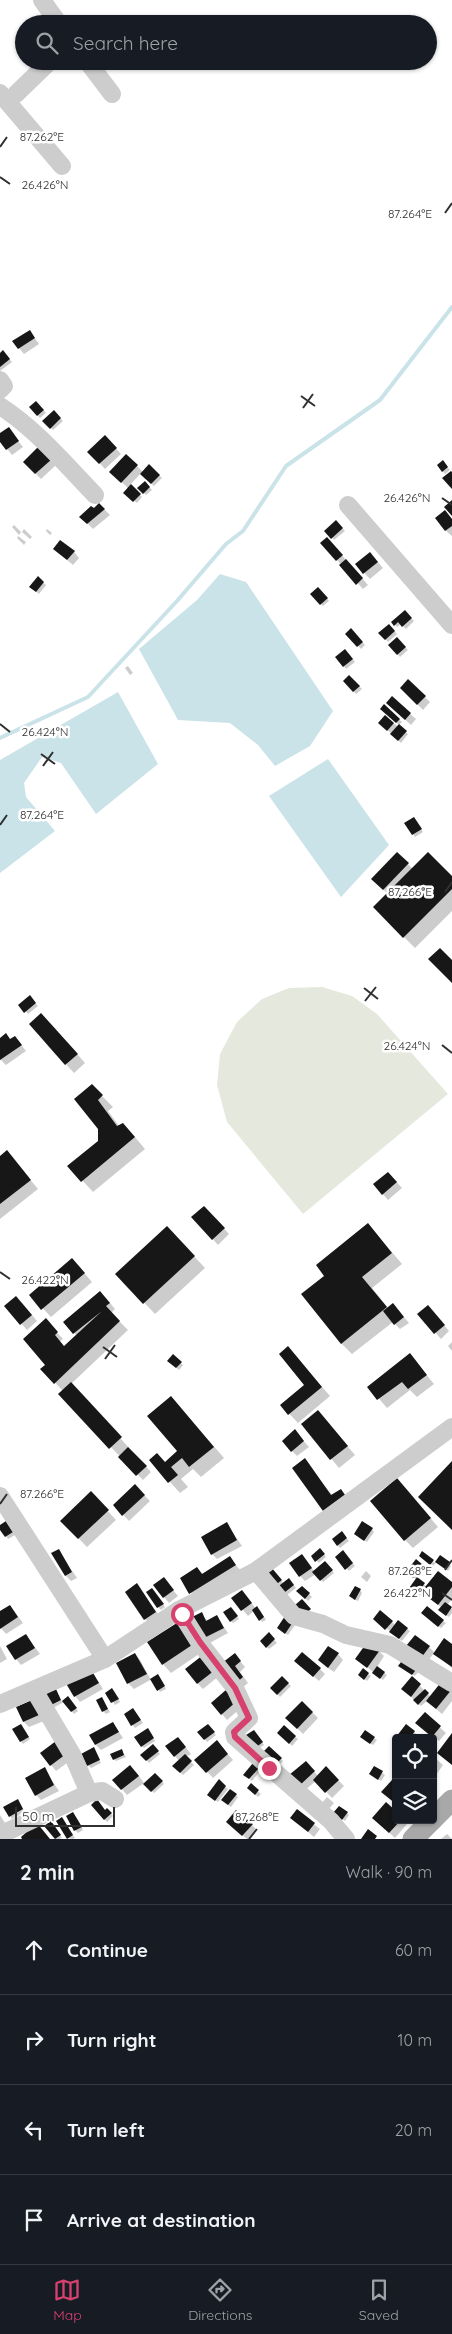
<!DOCTYPE html>
<html lang="en">
<head>
<meta charset="utf-8">
<style>
  :root { --surface:#171b24; --page:#242831; --text:#f1f3f6; --muted:#9ea1a6; --line:#363941; --accent:#d7416e }
  body { margin:0; font-family:Quicksand,sans-serif; background:var(--page); color:var(--text) }
  .controls { position:absolute; right:15px; bottom:15px; display:grid; overflow:hidden; border-radius:5px; box-shadow:0 1px 4px #0004 }
  .controls button { width:45px; height:45px; display:grid; place-items:center; padding:0; border:0; border-bottom:1px solid var(--line); background:var(--surface); color:var(--text); font:25px sans-serif }
  .scale { position:absolute; left:15px; bottom:12px; width:100px; box-sizing:border-box; padding-left:5px; border:2px solid #303030; border-top:0; font-size:14px; line-height:18px; white-space:nowrap; color:#303030; -webkit-text-stroke:4px #fff; paint-order:stroke }
  .stop { position:absolute; width:15px; height:15px; margin:-11px; border:4px solid #d7416e; border-radius:50%; background:#fff }
  .stop.end { background:#d7416e; border-color:#fff; box-shadow:0 1px 5px #0008 }
  .list { margin:0; padding:0; list-style:none }
  h2 { display:flex; justify-content:space-between; align-items:center; height:65px; margin:0; padding:0 20px; font-size:21px }
  h2 small { font-size:16px; font-weight:400; color:var(--muted) }
  .list li { display:grid; grid-template-columns:32px 1fr auto; gap:15px; align-items:center; box-sizing:border-box; height:90px; padding:0 20px; border-top:1px solid var(--line) }
  .list b { display:block; font-size:19px; white-space:nowrap }
  .list em { font-size:16px; font-style:normal; color:var(--muted) }
  .icon { flex:none; width:28px; height:28px; fill:none; stroke:currentColor; stroke-width:2; stroke-linecap:round; stroke-linejoin:round }
  .map { position:relative; flex:none; width:452px; height:1839px; overflow:hidden }
  .search { position:absolute; background:var(--surface); box-shadow:0 1px 4px #0004; left:15px; right:15px; top:15px; height:55px; display:flex; align-items:center; gap:12px; box-sizing:border-box; padding:0 18px; border-radius:28px; color:var(--muted); font-size:19px }
  .sheet { height:425px; background:var(--surface) }
  nav { display:flex; justify-content:space-around; align-items:center; box-sizing:border-box; height:70px; border-top:1px solid var(--line); background:var(--surface); font-size:14px; color:var(--muted) }
  nav a { display:grid; justify-items:center; gap:2px }
  nav .on { color:var(--accent) }
  .map>svg:first-child { display:block }
</style>
</head>
<body>
<div class="map">
<svg width="452" height="1839" viewBox="0 0 452 1839">
  <rect width="100%" height="100%" fill="#fff"/>
  <!-- green -->
  <path fill="#e5e8dc" d="M322 987 352 996 377 1014 448 1094 303 1214 227 1122 217 1085 220 1054 237 1022 262 999 289 988Z"/>
  <!-- water -->
  <g fill="#cae3e8">
    <path d="M220 574 246 582 333 711 310 746 275 766 258 745 230 723 178 720 139 649 197 600Z"/>
    <path d="M118 692 158 764 96 814 61 763 42 757 24 783 26 797 55 831 0 873V760Z"/>
    <path d="M328 759 389 845 341 897 269 796Z"/>
  </g>
  <!-- shadow -->
  <g fill="#0003">
    <path d="M30 332 39 344 24 354 19 348Z"/>
    <path d="M0 354H5L12 362 0 371Z"/>
    <path d="M36 402 46 413 40 418 30 407Z"/>
    <path d="M54 412 63 421 53 430 44 421Z"/>
    <path d="M8 428 23 447 12 455 0 440V434Z"/>
    <path d="M105 437 121 454 105 469 89 452Z"/>
    <path d="M39 448 56 465 41 479 24 462Z"/>
    <path d="M443 462 450 470 445 474 438 466Z"/>
    <path d="M137 466 143 472 149 466 162 478 154 486 141 473 130 485 142 497 137 503 125 493 129 489 111 472Z"/>
    <path d="M145 482 152 490 146 495 139 488Z"/>
    <path d="M99 504 110 515 93 529 81 517Z"/>
    <path d="M436 518 452 520V536L446 531Z"/>
    <path d="M336 522 345 531 334 540 326 531Z"/>
    <path d="M14 525 21 532 19 535 12 527Z"/>
    <path d="M24 529 32 537 30 539 22 532Z"/>
    <path d="M47 529 52 533 50 535 46 531Z"/>
    <path d="M18 536 26 542 24 545 17 538Z"/>
    <path d="M332 544 368 585 363 589 337 560Z"/>
    <path d="M74 552 79 558 73 565 60 554Z"/>
    <path d="M375 559 383 568 370 579 357 565Z"/>
    <path d="M38 578 46 585 39 594 33 589Z"/>
    <path d="M318 588 329 601 323 606 312 594Z"/>
    <path d="M405 612 414 621 406 629 401 624 397 627 393 623Z"/>
    <path d="M389 625 397 634 388 642 380 633Z"/>
    <path d="M351 630 365 645 361 649 347 634Z"/>
    <path d="M397 639 408 650 400 657 390 645Z"/>
    <path d="M348 653 355 662 346 669 344 666Z"/>
    <path d="M128 666 133 673 130 675 125 668Z"/>
    <path d="M349 676 362 689 356 694 344 681Z"/>
    <path d="M408 681 430 702 423 710 401 688Z"/>
    <path d="M384 706 402 722 399 725 382 709Z"/>
    <path d="M393 708 410 714 416 719 411 725Z"/>
    <path d="M385 717 408 734 401 743 380 723Z"/>
    <path d="M416 821 423 832 415 837 406 824Z"/>
    <path d="M397 854 413 869 452 878V911L415 948 374 907 388 894 373 879Z"/>
    <path d="M30 997 38 1006 28 1014 20 1005Z"/>
    <path d="M50 1023 85 1063 74 1073 30 1024Z"/>
    <path d="M15 1037 26 1051 6 1065 0 1059V1039L10 1041Z"/>
    <path d="M92 1086 113 1107 108 1111 119 1126 134 1136 145 1149 93 1192 69 1166 99 1141 100 1128Z"/>
    <path d="M7 1152 38 1189 0 1219V1158Z"/>
    <path d="M394 1179 402 1188 388 1200 375 1185Z"/>
    <path d="M204 1207 229 1234 218 1245 193 1217Z"/>
    <path d="M368 1224 402 1264 372 1288 388 1308 398 1310 409 1323 400 1329 393 1322 352 1354 341 1343 326 1276Z"/>
    <path d="M178 1239 205 1268 155 1314 117 1274Z"/>
    <path d="M80 1268 92 1282 51 1317 30 1295Z"/>
    <path d="M106 1298 115 1309 111 1313 128 1330 71 1384 151 1472 143 1480 60 1395 63 1391 42 1369 46 1365 51 1326 63 1339 59 1342 65 1348 77 1336 65 1322Z"/>
    <path d="M22 1303 37 1321 27 1330 6 1306Z"/>
    <path d="M433 1312 449 1331 441 1339 419 1314Z"/>
    <path d="M452 1342V1351L448 1346Z"/>
    <path d="M288 1348 330 1396 298 1423 281 1405 306 1385Z"/>
    <path d="M410 1355 434 1384 417 1397 410 1390 387 1408 369 1387Z"/>
    <path d="M173 1356 183 1365 179 1370 169 1361Z"/>
    <path d="M171 1397 224 1458 201 1477 193 1469 181 1479 188 1487 180 1493 150 1460 166 1463 179 1452Z"/>
    <path d="M318 1412 355 1455 339 1468 303 1424Z"/>
    <path d="M300 1437 309 1447 297 1456 292 1451Z"/>
    <path d="M304 1460 333 1496 341 1490 349 1499 332 1518Z"/>
    <path d="M135 1486 150 1501 129 1521 114 1505Z"/>
    <path d="M405 1488 438 1527 413 1548 405 1540Z"/>
    <path d="M91 1493 116 1520 87 1547 62 1521Z"/>
    <path d="M227 1524 242 1546 217 1559 212 1554Z"/>
    <path d="M9 1525 15 1535 8 1539 0 1526Z"/>
    <path d="M372 1529 374 1532 367 1542 358 1536Z"/>
    <path d="M341 1533 349 1541 340 1548 333 1539Z"/>
    <path d="M320 1550 326 1557 319 1563 312 1556Z"/>
    <path d="M59 1551 77 1578 71 1581 66 1576Z"/>
    <path d="M422 1553 435 1563 440 1557 451 1566 448 1571 437 1562 433 1566 423 1558Z"/>
    <path d="M345 1554 355 1566 349 1571 337 1557Z"/>
    <path d="M230 1558 241 1571 196 1599 181 1579 197 1569 203 1574Z"/>
    <path d="M307 1561 314 1571 325 1562 334 1573 323 1582 316 1574 305 1581 300 1576Z"/>
    <path d="M416 1561 425 1568 417 1579 427 1587 452 1583V1599L447 1605 452 1609V1613L449 1617 442 1612V1608L423 1592 418 1599 411 1593 417 1580 410 1574Z"/>
    <path d="M271 1569 284 1584 291 1582 296 1588 283 1598Z"/>
    <path d="M366 1571 371 1576 367 1582 361 1577Z"/>
    <path d="M164 1579 178 1596 169 1603 164 1597Z"/>
    <path d="M137 1585 161 1618 151 1624 145 1619Z"/>
    <path d="M302 1587 312 1597 308 1601 298 1591Z"/>
    <path d="M360 1590 362 1593 358 1601 353 1599Z"/>
    <path d="M154 1592 165 1607 161 1610 158 1607Z"/>
    <path d="M247 1597 256 1609 260 1610 266 1620 262 1622 254 1611 248 1616 233 1598Z"/>
    <path d="M10 1606 23 1623 6 1634 0 1627V1612Z"/>
    <path d="M233 1611 239 1619 233 1623 231 1621Z"/>
    <path d="M201 1614 208 1621 217 1617 228 1633 208 1644 203 1639Z"/>
    <path d="M425 1615 443 1621 446 1623 441 1628Z"/>
    <path d="M285 1618 295 1625 288 1635 281 1630Z"/>
    <path d="M375 1619 392 1622 395 1625 398 1622 410 1631 402 1641Z"/>
    <path d="M179 1623 202 1652 171 1673 163 1664Z"/>
    <path d="M269 1634 277 1643 269 1649 261 1641Z"/>
    <path d="M26 1635 40 1654 21 1665 16 1659Z"/>
    <path d="M0 1646 7 1659 0 1663Z"/>
    <path d="M452 1646V1668L434 1653 427 1662 413 1652 429 1647 435 1653Z"/>
    <path d="M379 1651 384 1656 377 1667 387 1675 383 1680 357 1659Z"/>
    <path d="M135 1654 140 1660 151 1680 158 1676 166 1689 160 1692 152 1679 134 1689 128 1683 118 1664Z"/>
    <path d="M338 1654 343 1660 334 1672 325 1666Z"/>
    <path d="M240 1661 245 1667 240 1672 248 1683 242 1688 224 1664Z"/>
    <path d="M209 1662 219 1676 203 1689 198 1684Z"/>
    <path d="M302 1666 320 1669 325 1674 319 1681Z"/>
    <path d="M89 1668 103 1689 80 1702 75 1696Z"/>
    <path d="M403 1668 419 1671 415 1676Z"/>
    <path d="M368 1674 371 1676 367 1681 362 1677Z"/>
    <path d="M282 1678 291 1686 280 1697 272 1688Z"/>
    <path d="M412 1678 431 1697 452 1691V1701L442 1714 427 1701 421 1706 409 1695Z"/>
    <path d="M56 1691 62 1702 67 1698 78 1711 74 1714 64 1702 53 1708 50 1705Z"/>
    <path d="M114 1692 120 1702 115 1705 107 1693Z"/>
    <path d="M233 1696 242 1707 227 1720 222 1714Z"/>
    <path d="M102 1698 110 1712 106 1714 103 1711Z"/>
    <path d="M32 1701 44 1721 29 1727 24 1722 18 1707Z"/>
    <path d="M302 1702 318 1718 303 1734 287 1718Z"/>
    <path d="M133 1709 143 1723 135 1728 125 1715Z"/>
    <path d="M425 1714 446 1733 439 1741 423 1728Z"/>
    <path d="M113 1723 123 1738 101 1750 96 1745Z"/>
    <path d="M21 1725 30 1739 23 1744 21 1741Z"/>
    <path d="M284 1727 298 1739 292 1746 279 1733Z"/>
    <path d="M210 1728 216 1735 207 1742 199 1732Z"/>
    <path d="M150 1732 155 1741 144 1748 142 1746Z"/>
    <path d="M414 1732 420 1738H397Z"/>
    <path d="M256 1734 264 1745 258 1749Z"/>
    <path d="M178 1738 191 1754 186 1757 194 1765 183 1775 174 1766 179 1761 175 1756Z"/>
    <path d="M374 1738 377 1740 373 1745 364 1740Z"/>
    <path d="M56 1742 71 1760 56 1771 51 1765Z"/>
    <path d="M153 1746 160 1754 149 1763 142 1755Z"/>
    <path d="M222 1748 233 1760 213 1778 196 1760Z"/>
    <path d="M269 1748 283 1761 279 1765 265 1752Z"/>
    <path d="M94 1749 101 1763 91 1768 88 1765Z"/>
    <path d="M122 1751 126 1757 116 1761 114 1759Z"/>
    <path d="M433 1756 443 1765 436 1775 433 1773Z"/>
    <path d="M253 1764 260 1771 252 1781 245 1775Z"/>
    <path d="M374 1767 385 1775 381 1781 373 1776Z"/>
    <path d="M311 1768 318 1776 326 1768 344 1786 332 1798 316 1781 305 1790 300 1785Z"/>
    <path d="M44 1769 59 1791 41 1800 36 1795Z"/>
    <path d="M136 1772 144 1783 127 1795 114 1780Z"/>
    <path d="M155 1774 164 1784 154 1793 145 1784Z"/>
    <path d="M251 1785 261 1794 258 1797 249 1788Z"/>
    <path d="M225 1787 228 1789 218 1802 211 1797Z"/>
    <path d="M236 1795 238 1797 231 1807 225 1803Z"/>
    <path d="M327 1797 334 1803 328 1810 321 1804Z"/>
    <path d="M18 1800 25 1812 12 1819 10 1816Z"/>
    <path d="M93 1805 105 1811 107 1809 113 1816 107 1822Z"/>
    <path d="M297 1811 320 1829 314 1837 292 1818Z"/>
    <path d="M347 1813 349 1815 345 1821 337 1815Z"/>
    <path d="M0 1815 5 1823 0 1826Z"/>
    <path d="M75 1816 83 1830 78 1833 75 1830Z"/>
    <path d="M373 1818 404 1820 407 1824 395 1838Z"/>
    <path d="M62 1819 75 1838 73 1839 68 1838Z"/>
    <path d="M53 1825 62 1838 60 1839H55L46 1827Z"/>
    <path d="M252 1825 257 1830 250 1839H247L233 1827Z"/>
    <path d="M447 1834 452 1839H441Z"/>
  </g>
  <g fill="none" stroke-linecap="round" stroke-linejoin="round">
    <!-- stream -->
    <path stroke="#cae3e8" stroke-width="4" d="M0 738 88 697 177 601 226 544 243 531 286 466 380 400 452 307"/>
  </g>
  <!-- building -->
  <g fill="#171717">
    <path d="M30 330 35 338 18 349 12 341Z"/>
    <path d="M3 350 10 359 0 367V353Z"/>
    <path d="M36 401 44 410 37 416 29 407Z"/>
    <path d="M54 410 61 418 50 429 42 421Z"/>
    <path d="M9 427 19 441 6 450 0 442V433Z"/>
    <path d="M105 435 117 448 99 464 87 452Z"/>
    <path d="M39 446 52 459 35 474 23 462Z"/>
    <path d="M126 454 138 465 121 483 109 472Z"/>
    <path d="M443 460 448 467 442 472 437 465Z"/>
    <path d="M149 464 160 475 151 484 140 474Z"/>
    <path d="M451 471 452 472V489L442 478Z"/>
    <path d="M145 481 150 487 143 494 137 488Z"/>
    <path d="M131 484 141 494 133 502 123 493Z"/>
    <path d="M452 500V516L444 507Z"/>
    <path d="M99 503 105 509 87 524 79 517 91 506 94 508Z"/>
    <path d="M445 510 452 519V526L445 531 435 518Z"/>
    <path d="M336 520 343 528 331 539 324 531Z"/>
    <path d="M327 537 343 555 336 561 320 543Z"/>
    <path d="M60 540 75 551 67 560 53 549Z"/>
    <path d="M370 552 378 562 363 574 355 564Z"/>
    <path d="M346 559 363 578 356 585 339 565Z"/>
    <path d="M38 576 44 582 36 592 29 587Z"/>
    <path d="M318 587 328 598 320 605 310 594Z"/>
    <path d="M405 610 412 618 402 627 398 622 394 626 391 622Z"/>
    <path d="M389 624 395 631 385 640 378 633Z"/>
    <path d="M351 628 363 642 357 647 345 634Z"/>
    <path d="M397 637 406 647 397 655 388 645Z"/>
    <path d="M345 649 353 659 343 667 335 657Z"/>
    <path d="M349 675 360 686 353 692 343 681Z"/>
    <path d="M408 679 426 696 417 705 400 688Z"/>
    <path d="M392 696 411 713 405 720 386 703Z"/>
    <path d="M384 704 400 719 396 723 380 709Z"/>
    <path d="M385 715 394 723 387 731 378 723Z"/>
    <path d="M399 724 407 731 398 741 390 734Z"/>
    <path d="M414 817 422 829 412 835 404 823Z"/>
    <path d="M397 852 409 863 383 890 371 879Z"/>
    <path d="M428 852 452 876V889L403 938 373 907Z"/>
    <path d="M440 948 452 960V983L428 959Z"/>
    <path d="M30 995 36 1003 24 1013 18 1005Z"/>
    <path d="M41 1013 78 1054 65 1065 29 1024Z"/>
    <path d="M6 1033 10 1039 15 1036 22 1045 0 1060V1038Z"/>
    <path d="M92 1084 103 1095 98 1100 117 1126 123 1123 135 1137 81 1182 67 1166 98 1141V1129L74 1099Z"/>
    <path d="M7 1150 31 1180 0 1204V1156Z"/>
    <path d="M388 1172 397 1182 382 1195 373 1184Z"/>
    <path d="M204 1206 225 1228 212 1240 191 1217Z"/>
    <path d="M368 1223 392 1253 362 1277 387 1307 341 1344 301 1294 324 1276 316 1265Z"/>
    <path d="M167 1226 195 1256 143 1304 115 1274Z"/>
    <path d="M72 1258 85 1273 41 1310 29 1295Z"/>
    <path d="M100 1291 110 1303 106 1306 120 1321 54 1384 40 1369 45 1365 23 1339 46 1318 58 1332 55 1335 64 1346 102 1311 73 1334 63 1322Z"/>
    <path d="M16 1296 32 1315 20 1325 4 1306Z"/>
    <path d="M393 1303 404 1317 394 1325 383 1311Z"/>
    <path d="M428 1305 445 1325 434 1334 417 1314Z"/>
    <path d="M288 1346 322 1387 288 1415 280 1405 304 1385 279 1354Z"/>
    <path d="M410 1353 427 1375 408 1389 402 1382 377 1400 367 1387Z"/>
    <path d="M173 1354 182 1362 176 1368 167 1361Z"/>
    <path d="M71 1382 122 1437 109 1449 58 1394Z"/>
    <path d="M171 1396 214 1447 189 1467 182 1458 171 1467 178 1475 168 1483 149 1460 157 1453 165 1462 177 1451 147 1416Z"/>
    <path d="M318 1410 348 1446 330 1460 301 1424Z"/>
    <path d="M295 1429 304 1441 291 1452 282 1441Z"/>
    <path d="M128 1447 147 1466 136 1476 118 1457Z"/>
    <path d="M305 1458 331 1495 341 1489 345 1495 323 1511 292 1468Z"/>
    <path d="M452 1461V1530L418 1497Z"/>
    <path d="M397 1478 431 1518 404 1541 370 1501Z"/>
    <path d="M135 1484 145 1495 122 1516 113 1505Z"/>
    <path d="M91 1491 109 1510 78 1539 60 1521Z"/>
    <path d="M6 1521 13 1532 5 1537 0 1530V1525Z"/>
    <path d="M362 1521 373 1528 364 1541 354 1534Z"/>
    <path d="M227 1522 237 1540 211 1555 201 1537Z"/>
    <path d="M342 1531 347 1538 337 1546 332 1539Z"/>
    <path d="M320 1548 325 1554 315 1562 311 1556Z"/>
    <path d="M59 1549 72 1572 65 1576 51 1553Z"/>
    <path d="M343 1550 353 1563 345 1570 335 1557Z"/>
    <path d="M422 1551 434 1560 430 1565 419 1556Z"/>
    <path d="M302 1554 312 1568 299 1577 289 1563Z"/>
    <path d="M440 1555 450 1562 445 1569 435 1562Z"/>
    <path d="M230 1556 236 1565 189 1594 180 1578 197 1567 202 1574Z"/>
    <path d="M416 1559 423 1565 413 1578 406 1572Z"/>
    <path d="M325 1561 333 1570 320 1581 312 1572Z"/>
    <path d="M271 1567 282 1580 274 1586 264 1574Z"/>
    <path d="M438 1571 452 1582V1587L438 1605 421 1592Z"/>
    <path d="M164 1577 174 1590 163 1598 153 1585Z"/>
    <path d="M417 1577 425 1583 415 1597 407 1591Z"/>
    <path d="M289 1578 294 1585 280 1596 275 1589Z"/>
    <path d="M137 1583 156 1612 144 1620 125 1592Z"/>
    <path d="M302 1586 310 1593 305 1599 296 1591Z"/>
    <path d="M355 1586 361 1589 355 1600 349 1596Z"/>
    <path d="M152 1588 164 1604 157 1608 146 1592Z"/>
    <path d="M242 1590 252 1603 241 1611 231 1598Z"/>
    <path d="M302 1599 311 1609 304 1615 295 1605Z"/>
    <path d="M445 1602 452 1607 446 1616 438 1610Z"/>
    <path d="M10 1605 18 1617 0 1629V1611Z"/>
    <path d="M257 1606 264 1617 259 1621 252 1610Z"/>
    <path d="M427 1606 444 1620 438 1627 421 1613Z"/>
    <path d="M231 1607 238 1616 230 1622 223 1612Z"/>
    <path d="M380 1610 393 1621 385 1630 373 1619Z"/>
    <path d="M202 1612 206 1621 217 1615 224 1628 202 1639 190 1618Z"/>
    <path d="M285 1616 293 1622 285 1634 277 1628Z"/>
    <path d="M398 1620 408 1628 399 1639 389 1632Z"/>
    <path d="M180 1621 195 1643 162 1665 147 1642Z"/>
    <path d="M269 1632 275 1639 266 1648 260 1641Z"/>
    <path d="M26 1634 35 1648 15 1660 6 1646Z"/>
    <path d="M415 1635 430 1646 421 1658 406 1646Z"/>
    <path d="M444 1638 452 1644V1667L433 1654Z"/>
    <path d="M368 1641 380 1650 367 1668 355 1659Z"/>
    <path d="M328 1646 339 1653 328 1668 318 1660Z"/>
    <path d="M302 1652 321 1668 313 1677 294 1661Z"/>
    <path d="M135 1653 147 1674 127 1684 116 1663Z"/>
    <path d="M235 1653 241 1661 235 1666 243 1677 236 1683 222 1663Z"/>
    <path d="M203 1655 215 1670 197 1684 185 1669Z"/>
    <path d="M404 1658 418 1667 412 1675 398 1666Z"/>
    <path d="M89 1666 99 1683 74 1697 64 1680Z"/>
    <path d="M377 1666 385 1672 380 1679 372 1673Z"/>
    <path d="M363 1668 369 1673 364 1680 358 1675Z"/>
    <path d="M158 1674 165 1686 157 1691 150 1679Z"/>
    <path d="M282 1676 289 1683 277 1695 270 1688Z"/>
    <path d="M412 1676 421 1684 411 1697 401 1689Z"/>
    <path d="M442 1681 452 1689 436 1709 426 1701Z"/>
    <path d="M112 1688 119 1699 111 1703 105 1693Z"/>
    <path d="M56 1689 61 1700 49 1706 44 1695Z"/>
    <path d="M227 1689 237 1701 221 1715 211 1703Z"/>
    <path d="M425 1689 429 1693 418 1705 413 1700Z"/>
    <path d="M68 1696 77 1708 71 1712 62 1701Z"/>
    <path d="M102 1697 108 1709 102 1712 96 1700Z"/>
    <path d="M32 1700 39 1715 23 1722 16 1707Z"/>
    <path d="M302 1701 313 1712 297 1729 285 1718Z"/>
    <path d="M133 1708 141 1720 131 1726 124 1714Z"/>
    <path d="M425 1712 441 1726 432 1737 415 1723Z"/>
    <path d="M113 1722 119 1732 95 1745 89 1735Z"/>
    <path d="M21 1724 29 1737 20 1742 12 1729Z"/>
    <path d="M208 1724 215 1732 204 1740 197 1732Z"/>
    <path d="M406 1724 415 1731 410 1738H396V1743L393 1741Z"/>
    <path d="M284 1725 296 1736 289 1744 277 1733Z"/>
    <path d="M148 1728 154 1738 141 1747 134 1737Z"/>
    <path d="M254 1730 263 1742 255 1748 246 1735Z"/>
    <path d="M365 1730 375 1737 370 1744 360 1737Z"/>
    <path d="M452 1733V1765L437 1753Z"/>
    <path d="M178 1737 186 1747 174 1757 165 1746Z"/>
    <path d="M217 1740 228 1754 206 1773 194 1760Z"/>
    <path d="M56 1741 66 1754 50 1766 40 1753Z"/>
    <path d="M153 1744 159 1751 146 1761 140 1755Z"/>
    <path d="M269 1746 282 1758 276 1764 263 1752Z"/>
    <path d="M94 1747 100 1760 87 1766 81 1754Z"/>
    <path d="M122 1749 124 1755 113 1760 110 1754Z"/>
    <path d="M185 1754 192 1761 180 1773 172 1766Z"/>
    <path d="M306 1761 315 1771 299 1786 289 1775Z"/>
    <path d="M253 1763 259 1768 249 1779 243 1775Z"/>
    <path d="M130 1765 139 1776 121 1790 112 1780Z"/>
    <path d="M326 1766 339 1780 325 1793 313 1780Z"/>
    <path d="M374 1766 383 1771 378 1780 369 1774Z"/>
    <path d="M45 1767 54 1785 35 1796 25 1778Z"/>
    <path d="M155 1773 163 1781 151 1792 143 1784Z"/>
    <path d="M219 1779 226 1786 215 1801 207 1795Z"/>
    <path d="M392 1780 396 1783V1804L381 1792Z"/>
    <path d="M251 1783 259 1790 255 1795 247 1788Z"/>
    <path d="M230 1789 237 1794 228 1805 221 1800Z"/>
    <path d="M18 1799 23 1809 9 1817 3 1807Z"/>
    <path d="M97 1799 105 1810 107 1808 112 1813 104 1820 91 1805Z"/>
    <path d="M386 1802 396 1811V1820H401L389 1833 372 1818Z"/>
    <path d="M339 1806 348 1812 342 1820 333 1813Z"/>
    <path d="M297 1809 315 1823 308 1832 290 1818Z"/>
    <path d="M236 1810 253 1824 242 1836 226 1822Z"/>
    <path d="M73 1812 82 1827 74 1831 66 1816Z"/>
    <path d="M62 1817 73 1835 67 1839 56 1821Z"/>
    <path d="M51 1821 61 1835 55 1839 44 1826Z"/>
    <path d="M37 1823 50 1839H22L21 1837Z"/>
    <path d="M368 1829 377 1836 375 1839H361Z"/>
  </g>
  <g fill="none" stroke-linecap="round" stroke-linejoin="round">
    <!-- minor -->
    <g stroke="#cdcdcd" stroke-width="18">
      <path d="M42 0 59 24"/>
      <path d="M87 61 112 94"/>
      <path d="M0 93 62 166"/>
      <path d="M16 94 50 61"/>
      <path d="M0 380 4 386 0 390"/>
      <path d="M0 406C36 429 65 464 95 495"/>
      <path d="M348 505 452 625"/>
      <path d="M0 1496 105 1659"/>
      <path d="M256 1571 294 1616 323 1624 346 1635 390 1645 452 1683"/>
      <path d="M179 1610 199 1642 235 1688 249 1718 234 1732 235 1737 331 1821 346 1839"/>
      <path d="M34 1690 73 1756 89 1793"/>
      <path d="M0 1704 105 1659 179 1610 256 1571 452 1427"/>
      <path d="M0 1835 89 1793 102 1791 115 1799"/>
    </g>
    <!-- major -->
    <g stroke="#a8a8a8" stroke-width="21">
      <path d="M433 1819 452 1800"/>
      <path d="M413 1839 432 1820"/>
    </g>
  </g>
  <g fill="none" stroke-linecap="round" stroke-linejoin="round">
    <!-- route -->
    <path stroke="#d7416e" stroke-width="6" d="M182 1614 200 1642 235 1688 249 1718 234 1732 235 1737 269 1768"/>
  </g>
  <!-- ticks -->
  <path fill="none" stroke="#303030" stroke-width="2" d="M0 147 7 137M0 177 10 184M445 213 452 203M301 396 315 406M303 408 313 394M442 498 452 505M0 724 10 732M41 754 55 764M43 766 53 752M0 825 7 815M445 892 452 882M364 988 378 999M365 1001 376 987M442 1045 452 1053M0 1272 10 1279M103 1347 117 1357M105 1359 115 1345M0 1504 7 1494M445 1570 452 1560M442 1593 452 1600M249 1839 257 1829"/>
  <g font-size="12" text-anchor="middle" fill="#303030" stroke="#fff" stroke-width="5" stroke-linejoin="round" paint-order="stroke">
    <text x="42" y="141">87.262°E</text>
    <text x="45" y="189">26.426°N</text>
    <text x="410" y="218">87.264°E</text>
    <text x="407" y="502">26.426°N</text>
    <text x="45" y="736">26.424°N</text>
    <text x="42" y="819">87.264°E</text>
    <text x="410" y="896">87.266°E</text>
    <text x="407" y="1050">26.424°N</text>
    <text x="45" y="1284">26.422°N</text>
    <text x="42" y="1498">87.266°E</text>
    <text x="410" y="1575">87.268°E</text>
    <text x="407" y="1597">26.422°N</text>
    <text x="257" y="1821">87.268°E</text>
  </g>
</svg>
<div class="controls">
<button><svg class="icon" aria-label="locate" viewBox="0 0 24 24"><circle cx="12" cy="12" r="6"/><path d="M12 2v4M12 18v4M2 12h4M18 12h4"/></svg></button>
<button><svg class="icon" aria-label="layers" viewBox="0 0 24 24"><path d="M12 4l9 5-9 5-9-5zM3 14l9 5 9-5"/></svg></button>
</div>
<div class="scale">50 m</div>
<div class="stop" style="left:182px;top:1614px"></div>
<div class="stop end" style="left:269px;top:1768px"></div>
<div class="search"><svg class="icon" aria-label="search" viewBox="0 0 24 24"><circle cx="10" cy="10" r="6"/><path d="M15 15l6 6"/></svg>Search here</div>
</div>
<section class="sheet">
<h2>2 min<small>Walk · 90 m</small></h2>
<ul class="list">
<li><svg class="icon" aria-label="ahead" viewBox="0 0 24 24"><path d="M12 20V5M6 11l6-6 6 6"/></svg><div><b>Continue</b></div><em>60 m</em></li>
<li><svg class="icon" aria-label="right" viewBox="0 0 24 24"><path d="M7 20v-9h11M14 6l5 5-5 5"/></svg><div><b>Turn right</b></div><em>10 m</em></li>
<li><svg class="icon" aria-label="left" viewBox="0 0 24 24"><path d="M17 20v-9H6M10 6l-5 5 5 5"/></svg><div><b>Turn left</b></div><em>20 m</em></li>
<li><svg class="icon" aria-label="arrive" viewBox="0 0 24 24"><path d="M6 21V4h12l-3 4 3 4H6"/></svg><div><b>Arrive at destination</b></div></li>
</ul>
</section>
<nav>
<a class="on"><svg class="icon" aria-label="map" viewBox="0 0 24 24"><path d="M3 6l6-2 6 2 6-2v14l-6 2-6-2-6 2zM9 4v14M15 6v14"/></svg>Map</a>
<a><svg class="icon" aria-label="directions" viewBox="0 0 24 24"><path d="M12 3l9 9-9 9-9-9zM9 14v-3h6M13 9l2 2-2 2"/></svg>Directions</a>
<a><svg class="icon" aria-label="saved" viewBox="0 0 24 24"><path d="M7 4h10v16l-5-4-5 4z"/></svg>Saved</a>
</nav>
</body>
</html>
